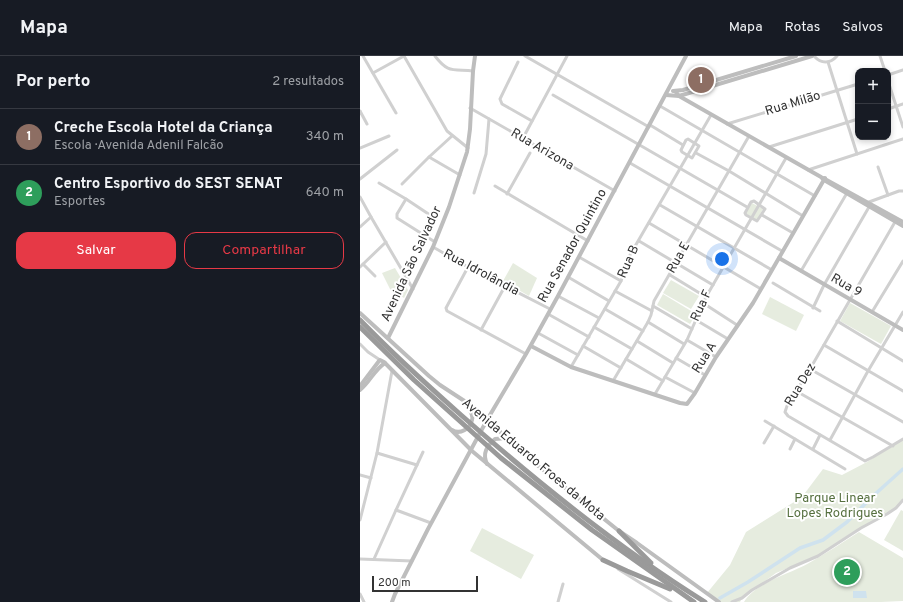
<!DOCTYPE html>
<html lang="pt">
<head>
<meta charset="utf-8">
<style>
  :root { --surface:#171b24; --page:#242831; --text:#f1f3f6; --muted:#9ea1a6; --line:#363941; --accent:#e63946 }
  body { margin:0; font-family:Overpass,sans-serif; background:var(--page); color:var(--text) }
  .controls { position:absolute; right:12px; top:12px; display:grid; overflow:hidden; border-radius:8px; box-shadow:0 2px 6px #0003 }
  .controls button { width:36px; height:36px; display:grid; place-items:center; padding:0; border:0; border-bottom:1px solid var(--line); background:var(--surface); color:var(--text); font:20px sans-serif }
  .scale { position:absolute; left:12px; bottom:10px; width:106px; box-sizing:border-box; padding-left:4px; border:2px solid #333; border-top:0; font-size:11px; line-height:14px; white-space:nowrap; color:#333; -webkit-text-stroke:3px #fff; paint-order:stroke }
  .you { position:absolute; left:362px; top:203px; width:14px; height:14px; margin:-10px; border:3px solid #fff; border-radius:50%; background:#1a73e8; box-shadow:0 0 0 6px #1a73e833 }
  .badge { display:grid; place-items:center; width:26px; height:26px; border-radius:50%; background:var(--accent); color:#fff; font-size:13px; font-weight:700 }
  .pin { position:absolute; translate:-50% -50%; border:2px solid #fff; box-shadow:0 1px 4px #0006 }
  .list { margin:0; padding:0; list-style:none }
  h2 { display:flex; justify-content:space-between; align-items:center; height:52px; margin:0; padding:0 16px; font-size:17px }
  h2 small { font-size:13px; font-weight:400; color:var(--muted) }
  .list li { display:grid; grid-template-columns:26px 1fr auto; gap:12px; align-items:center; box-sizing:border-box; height:56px; padding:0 16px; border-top:1px solid var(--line) }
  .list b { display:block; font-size:15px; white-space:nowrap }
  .list p { margin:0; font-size:13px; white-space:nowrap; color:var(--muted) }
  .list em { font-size:13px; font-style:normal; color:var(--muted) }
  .actions { display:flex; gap:8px; padding:12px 16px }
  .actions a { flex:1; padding:9px 0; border:1px solid var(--accent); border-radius:12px; text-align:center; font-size:14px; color:var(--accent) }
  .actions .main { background:var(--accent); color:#fff }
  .map { position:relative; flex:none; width:543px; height:546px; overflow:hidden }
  header { display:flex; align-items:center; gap:24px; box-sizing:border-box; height:56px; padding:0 20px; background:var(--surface); border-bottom:1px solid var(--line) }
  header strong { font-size:19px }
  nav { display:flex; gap:22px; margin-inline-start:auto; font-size:14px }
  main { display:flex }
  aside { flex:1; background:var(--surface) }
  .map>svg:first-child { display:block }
</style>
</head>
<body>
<header>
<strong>Mapa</strong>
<nav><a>Mapa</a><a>Rotas</a><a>Salvos</a></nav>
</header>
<main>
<aside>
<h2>Por perto<small>2 resultados</small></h2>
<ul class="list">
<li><span class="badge" style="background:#8d6e63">1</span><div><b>Creche Escola Hotel da Criança</b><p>Escola · Avenida Adenil Falcão</p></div><em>340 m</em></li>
<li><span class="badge" style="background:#2e9e5b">2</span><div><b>Centro Esportivo do SEST SENAT</b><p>Esportes</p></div><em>640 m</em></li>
</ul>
<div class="actions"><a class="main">Salvar</a><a>Compartilhar</a></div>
</aside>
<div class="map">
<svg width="543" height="546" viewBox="0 0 543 546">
  <rect width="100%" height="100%" fill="#fff"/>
  <!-- green -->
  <g fill="#e6ecdf">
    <path d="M392 147 403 153 397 164 385 157Z"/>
    <path d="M153 207 177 222 169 240 143 225Z"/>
    <path d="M35 212 48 234 44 242 30 233 22 217Z"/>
    <path d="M311 224 339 240 331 253 303 237Z"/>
    <path d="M303 238 336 258 330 268 297 249Z"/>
    <path d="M410 241 444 259 436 275 402 258Z"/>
    <path d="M490 247 531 270 521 288 480 265Z"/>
    <path d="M543 383V444L536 452 493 476 457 500 416 517 382 542 380 546H360L347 537 370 509 386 476 442 441 463 413 482 419 507 406Z"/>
    <path d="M541 454 543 455V495L524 484Z"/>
    <path d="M122 472 174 499 161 523 110 495Z"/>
    <path d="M499 476 543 502V545L521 546H384C396 526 430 518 449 507 466 497 482 487 499 476Z"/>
  </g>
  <!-- water -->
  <path fill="#cfe2ee" d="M493 535H506L507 542H493Z"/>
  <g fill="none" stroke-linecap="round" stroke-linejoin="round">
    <!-- canal -->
    <path stroke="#cfe2ee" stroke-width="3.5" d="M360 542 388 526 440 492 463 484 487 466 513 440 543 413"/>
    <!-- street -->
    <g stroke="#d0d0d0" stroke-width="3">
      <path d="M3 0 36 57"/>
      <path d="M44 0 87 75 108 92"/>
      <path d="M75 0C88 17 92 13 113 15"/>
      <path d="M165 0 289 71"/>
      <path d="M454 0C461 8 470 8 477 0"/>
      <path d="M520 0 525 15"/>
      <path d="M158 6 140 43 142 48 172 65"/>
      <path d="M468 6 497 98"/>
      <path d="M13 17 44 0"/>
      <path d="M528 19 543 14"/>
      <path d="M528 25 543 71"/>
      <path d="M193 39 387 151"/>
      <path d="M300 50 455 140"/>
      <path d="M110 52 255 135"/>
      <path d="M528 53 543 48"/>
      <path d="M0 55 7 68"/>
      <path d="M367 68 498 28"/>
      <path d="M290 69 323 89"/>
      <path d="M163 82 207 0"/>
      <path d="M328 83 339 90 332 102 322 96 321 94 326 84Z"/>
      <path d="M409 91 498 63"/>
      <path d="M0 92 29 80"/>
      <path d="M336 97 369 115 443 160"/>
      <path d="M69 101 100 119"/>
      <path d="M270 107 422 195"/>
      <path d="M518 111 528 139"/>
      <path d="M448 114 543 83"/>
      <path d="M0 123 37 94"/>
      <path d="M19 127 46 143 76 163"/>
      <path d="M42 128 69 101 92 80"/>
      <path d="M135 130 228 185"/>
      <path d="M114 137 126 98 129 63"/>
      <path d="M147 138 170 97"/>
      <path d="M0 141 11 161 0 171"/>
      <path d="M46 143 37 158V162L75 186"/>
      <path d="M394 145 405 153 397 165 386 159 385 157 391 146Z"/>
      <path d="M509 146 539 135H543"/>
      <path d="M300 149 412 214"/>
      <path d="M402 159 433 177"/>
      <path d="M11 161 53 233"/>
      <path d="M535 166 450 313 427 350 425 356 428 360 505 405 513 401 543 383"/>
      <path d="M289 167 401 233"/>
      <path d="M279 185 353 229"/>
      <path d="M73 191 108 211 190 253"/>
      <path d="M219 201 261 225"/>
      <path d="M3 208 15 220"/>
      <path d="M0 211 26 186"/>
      <path d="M108 211 86 252 87 255 166 298"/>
      <path d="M441 215 487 137"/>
      <path d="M310 219 346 241"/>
      <path d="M208 221 249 245"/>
      <path d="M413 227 460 255"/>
      <path d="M255 235 292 255"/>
      <path d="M198 240 239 262"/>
      <path d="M343 247 377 269"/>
      <path d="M293 250 332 273"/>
      <path d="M453 252 464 229 509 151"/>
      <path d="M245 253 283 275"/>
      <path d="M512 256 543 205"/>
      <path d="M188 258 229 281"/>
      <path d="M336 264 368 283"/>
      <path d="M477 265 543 305"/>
      <path d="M288 266 324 288"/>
      <path d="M234 271 272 293"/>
      <path d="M121 274 145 230"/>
      <path d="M178 277 218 299"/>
      <path d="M327 284 356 301"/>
      <path d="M277 285 313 307"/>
      <path d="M0 288 8 296 20 304"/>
      <path d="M464 289 543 335"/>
      <path d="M223 290 261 312"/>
      <path d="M316 302 345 319"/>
      <path d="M266 303 303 325"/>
      <path d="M211 311 261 225 270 199 351 59"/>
      <path d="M450 313 543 366"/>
      <path d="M305 321 335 337"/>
      <path d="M253 325 288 266 291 259 294 245 389 80"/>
      <path d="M436 335 533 390"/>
      <path d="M295 338 327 284 346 241 426 102"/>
      <path d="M405 365 485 413"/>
      <path d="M470 384 508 315 543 256"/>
      <path d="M404 387 414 370"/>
      <path d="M430 393 435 383"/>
      <path d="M453 393 460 379"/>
      <path d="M17 397 57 409"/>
      <path d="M0 419 11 422"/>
      <path d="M36 454 71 467"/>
      <path d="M0 464 17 397 32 315"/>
      <path d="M0 503 52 505"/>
      <path d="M14 503 36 454 63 396"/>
      <path d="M258 513 311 546"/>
      <path d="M0 538 4 546"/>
      <path d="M198 546 203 528"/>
      <path d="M372 546 382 542 392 534 430 512 458 500 501 472 527 458 536 452 543 444"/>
    </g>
    <!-- secondary -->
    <g stroke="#bdbdbd" stroke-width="4">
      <path d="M313 35 323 34 436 0"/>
      <path d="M315 35 319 40 461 121 464 124 543 170"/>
      <path d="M306 39 319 40 452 0"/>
      <path d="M463 122 543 166"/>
      <path d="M419 202 543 274"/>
      <path d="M0 257 69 320 80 329 109 348 177 409 259 475 277 487 359 546"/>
      <path d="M28 282 73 191 89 151 107 96 110 73 113 15 115 0"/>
      <path d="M171 290 211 311 320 347 327 348 335 337 356 301 393 247 465 122"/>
      <path d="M0 330 19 305 20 304 24 306 112 395 243 504"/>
      <path d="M0 334C10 326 14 314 25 307"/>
      <path d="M92 374C100 379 110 373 112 364 114 359 109 353 107 349"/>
      <path d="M127 408C122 397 127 390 135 383L147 382"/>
      <path d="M32 546 35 538 68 473 127 364 166 298 198 240 326 0"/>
    </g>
    <!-- highway -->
    <g stroke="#9a9a9a" stroke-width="5">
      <path d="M0 264C32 297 66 328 101 359 178 427 258 492 345 546"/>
      <path d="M0 271 54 324 141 402 232 474 334 546"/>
      <path d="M259 475 291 507"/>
      <path d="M243 504 267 515 310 533"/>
    </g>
  </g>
  <g text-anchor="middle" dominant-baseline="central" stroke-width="4" stroke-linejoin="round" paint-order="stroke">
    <!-- street labels -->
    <g font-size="13" fill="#333" stroke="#fff">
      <text transform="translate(433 48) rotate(-17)">Rua Milão</text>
      <text transform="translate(182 94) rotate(30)">Rua Arizona</text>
      <text transform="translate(213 190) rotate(-61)">Rua Senador Quintino</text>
      <text transform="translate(319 202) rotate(-61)">Rua E</text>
      <text transform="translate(269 206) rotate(-66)">Rua B</text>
      <text transform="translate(52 208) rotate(-65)">Avenida São Salvador</text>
      <text transform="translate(121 217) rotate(28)">Rua Idrolândia</text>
      <text transform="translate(486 230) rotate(30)">Rua 9</text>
      <text transform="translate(342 250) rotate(-65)">Rua F</text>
      <text transform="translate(345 302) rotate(-58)">Rua A</text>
      <text transform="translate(441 329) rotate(-59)">Rua Dez</text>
      <text transform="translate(173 404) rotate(40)">Avenida Eduardo Froes da Mota</text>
    </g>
    <!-- park labels -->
    <g font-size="13" fill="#56703f" stroke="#fff">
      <text x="475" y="443">Parque Linear<tspan x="475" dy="15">Lopes Rodrigues</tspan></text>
    </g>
  </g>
</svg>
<div class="controls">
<button>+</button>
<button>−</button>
</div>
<div class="scale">200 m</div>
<div class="you"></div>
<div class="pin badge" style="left:341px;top:24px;background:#8d6e63">1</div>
<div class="pin badge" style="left:487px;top:516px;background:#2e9e5b">2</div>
</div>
</main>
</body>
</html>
